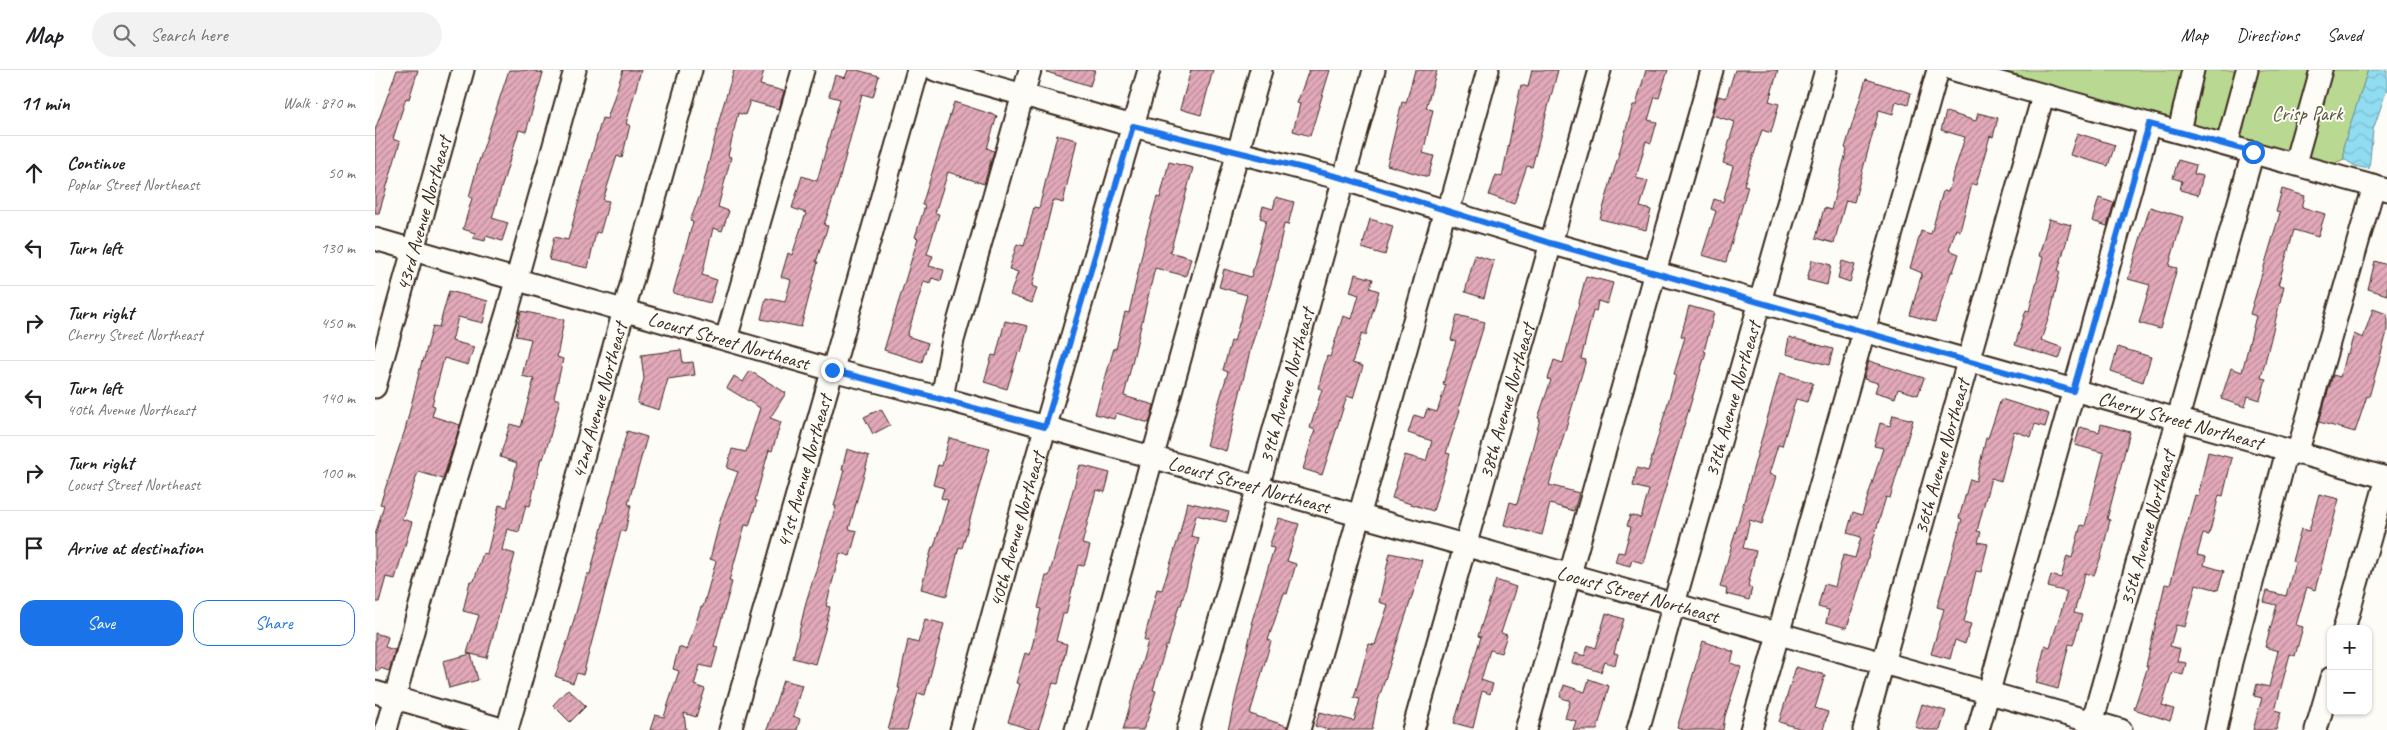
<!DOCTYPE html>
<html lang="en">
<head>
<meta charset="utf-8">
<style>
  :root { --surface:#fff; --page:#f2f2f2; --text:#202124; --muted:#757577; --line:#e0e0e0; --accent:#1a73e8 }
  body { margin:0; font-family:Caveat,sans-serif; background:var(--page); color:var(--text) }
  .controls { position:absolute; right:15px; bottom:15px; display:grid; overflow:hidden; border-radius:10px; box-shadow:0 1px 4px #0004 }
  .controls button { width:45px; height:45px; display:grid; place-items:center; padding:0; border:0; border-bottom:1px solid var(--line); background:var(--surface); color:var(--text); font:25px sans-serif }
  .stop { position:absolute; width:15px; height:15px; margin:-11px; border:4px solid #1a73e8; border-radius:50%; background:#fff }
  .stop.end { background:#1a73e8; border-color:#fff; box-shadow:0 1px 5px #0008 }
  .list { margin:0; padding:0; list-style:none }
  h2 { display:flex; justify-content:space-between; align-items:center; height:65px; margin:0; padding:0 20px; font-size:21px }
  h2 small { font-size:16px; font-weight:400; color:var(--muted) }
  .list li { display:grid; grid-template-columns:32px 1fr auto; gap:15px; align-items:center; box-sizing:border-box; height:75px; padding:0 20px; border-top:1px solid var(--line) }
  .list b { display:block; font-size:19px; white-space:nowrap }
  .list p { margin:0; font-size:16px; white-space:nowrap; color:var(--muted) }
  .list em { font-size:16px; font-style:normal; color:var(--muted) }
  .actions { display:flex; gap:10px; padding:15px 20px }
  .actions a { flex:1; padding:11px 0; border:1px solid var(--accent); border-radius:15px; text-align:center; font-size:18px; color:var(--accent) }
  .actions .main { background:var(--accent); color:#fff }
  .icon { flex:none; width:28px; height:28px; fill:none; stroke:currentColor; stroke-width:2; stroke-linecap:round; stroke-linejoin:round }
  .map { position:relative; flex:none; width:2012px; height:660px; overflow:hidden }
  header { display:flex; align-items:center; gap:30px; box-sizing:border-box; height:70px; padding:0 25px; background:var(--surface); border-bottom:1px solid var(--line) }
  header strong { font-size:24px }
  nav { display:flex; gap:28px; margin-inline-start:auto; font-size:18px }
  .search { width:350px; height:45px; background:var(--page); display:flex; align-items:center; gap:12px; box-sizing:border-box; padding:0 18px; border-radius:28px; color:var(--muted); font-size:19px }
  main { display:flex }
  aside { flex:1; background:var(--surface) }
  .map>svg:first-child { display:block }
</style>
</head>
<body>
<header>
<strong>Map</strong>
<div class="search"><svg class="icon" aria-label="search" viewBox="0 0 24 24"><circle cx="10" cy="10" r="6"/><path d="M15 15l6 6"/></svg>Search here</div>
<nav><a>Map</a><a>Directions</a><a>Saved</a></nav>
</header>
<main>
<aside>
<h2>11 min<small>Walk · 870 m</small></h2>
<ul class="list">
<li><svg class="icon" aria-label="ahead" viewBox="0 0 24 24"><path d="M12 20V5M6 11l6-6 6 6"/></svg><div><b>Continue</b><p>Poplar Street Northeast</p></div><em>50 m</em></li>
<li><svg class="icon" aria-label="left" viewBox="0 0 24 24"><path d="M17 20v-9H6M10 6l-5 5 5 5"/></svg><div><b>Turn left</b></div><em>130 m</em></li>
<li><svg class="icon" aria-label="right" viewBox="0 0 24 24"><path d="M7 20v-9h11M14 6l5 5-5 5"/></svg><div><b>Turn right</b><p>Cherry Street Northeast</p></div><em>450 m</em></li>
<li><svg class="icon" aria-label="left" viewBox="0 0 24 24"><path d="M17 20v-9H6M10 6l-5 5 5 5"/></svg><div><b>Turn left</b><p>40th Avenue Northeast</p></div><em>140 m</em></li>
<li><svg class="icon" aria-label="right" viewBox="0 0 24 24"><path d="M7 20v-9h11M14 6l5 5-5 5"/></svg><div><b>Turn right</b><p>Locust Street Northeast</p></div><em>100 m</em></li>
<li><svg class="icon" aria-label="arrive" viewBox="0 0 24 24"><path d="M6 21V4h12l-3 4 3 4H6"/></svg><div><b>Arrive at destination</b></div></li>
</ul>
<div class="actions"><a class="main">Save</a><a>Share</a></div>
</aside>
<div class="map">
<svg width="2012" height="660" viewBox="0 0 2012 660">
  <defs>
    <pattern id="water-waves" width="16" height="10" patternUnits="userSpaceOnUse" patternTransform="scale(1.25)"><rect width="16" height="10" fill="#90dcf0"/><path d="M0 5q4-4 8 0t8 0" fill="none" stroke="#7dbdcd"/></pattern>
    <pattern id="building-hatch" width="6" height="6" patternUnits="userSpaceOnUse" patternTransform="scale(1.25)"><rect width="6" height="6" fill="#e2a9ba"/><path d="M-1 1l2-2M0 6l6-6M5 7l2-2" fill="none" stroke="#b88a97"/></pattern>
  </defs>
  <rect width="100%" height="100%" fill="#fdfcf7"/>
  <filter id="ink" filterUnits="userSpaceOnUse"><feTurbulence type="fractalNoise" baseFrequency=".02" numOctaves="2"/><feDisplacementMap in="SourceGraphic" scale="10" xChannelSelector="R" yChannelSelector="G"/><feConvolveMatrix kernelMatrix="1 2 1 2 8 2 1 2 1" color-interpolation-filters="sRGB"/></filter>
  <g filter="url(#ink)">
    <!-- park -->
    <path fill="#b9d992" stroke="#7a8258" d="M1617 0H1993L1969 74V89L1958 94Z"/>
    <!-- water -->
    <path fill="url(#water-waves)" stroke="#6e959c" d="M1993 0H2012V19L1998 60 1994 99 1980 96 1969 89V74Z"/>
    <!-- building -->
    <g fill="url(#building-hatch)" stroke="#3b2a1e">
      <path d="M22 0H43L34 29 31 28 18 69 25 72 4 143H0V60Z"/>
      <path d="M134 0H155L168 3 151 62 144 60 117 148 133 153 127 171 111 166 110 171 98 168 100 163 88 159 97 128 94 127 103 94Z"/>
      <path d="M248 0H266L251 54 255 55 247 88 242 86 228 130 234 131 225 163 221 162 213 198 174 190 179 167 193 170 227 48 232 49Z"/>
      <path d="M359 0H389L385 15 409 21 404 39 375 31 370 45 363 43 353 86 356 87 343 137 354 141 347 161 338 158 327 205 342 210 335 233 298 223 318 152 315 151 327 120 346 43Z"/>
      <path d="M473 0H482L504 6 498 27 487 24 484 35 464 111 449 155 453 156 441 192H443L426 257 386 249 391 228 410 232 416 210 406 207 413 183 417 185 431 143 417 138 427 106 442 111 465 29 454 26 460 5 470 8Z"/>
      <path d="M672 0H720L715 16 672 2Z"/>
      <path d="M816 0H838L826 45 805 39Z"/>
      <path d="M934 0H955L935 66 918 61 925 34 922 33Z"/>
      <path d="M1040 0H1062L1051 38 1058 40 1048 83 1059 86 1053 107 1012 95 1027 32 1031 33Z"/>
      <path d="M1157 0H1183L1157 97 1152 96 1139 134 1114 125 1121 105 1127 107 1146 15 1153 17Z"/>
      <path d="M1271 0H1293L1284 28 1280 27 1273 50 1282 52 1276 73 1271 71 1261 108 1273 111 1265 137 1276 140 1271 160 1225 149 1258 35H1261Z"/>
      <path d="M1360 0H1403L1394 31 1404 34 1396 63 1387 60 1369 115 1373 116 1351 192 1327 185 1341 141 1336 139 1339 129 1348 132 1358 96 1348 93 1360 52 1337 45 1343 26 1351 28Z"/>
      <path d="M1491 9 1536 23 1533 35 1521 31 1518 44 1504 40 1479 132 1471 130 1459 173 1441 168 1449 138 1456 140 1472 79 1470 78Z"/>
      <path d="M579 32 622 46 612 78 619 81 609 114 573 102 560 143 564 144 552 184 558 186 554 196 569 200 566 211 557 208 555 213 549 211 532 266 553 273 547 292 509 280 543 168 540 167 550 136 547 135Z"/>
      <path d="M1571 42 1601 51 1603 43 1623 48 1618 67 1615 66 1601 115 1597 114 1585 161 1581 159 1574 180 1584 184 1578 202H1576L1560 252 1535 245 1547 203 1535 198 1546 161 1556 164 1568 121 1573 122 1590 67 1566 60Z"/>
      <path d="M1702 63 1740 75 1733 96 1695 85Z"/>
      <path d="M682 65 702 70 688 133 678 130 657 216 662 218 657 233 635 225 643 202 634 199 642 174 649 176 659 137 664 138Z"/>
      <path d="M1803 90 1821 95 1819 104 1828 106 1823 125 1805 120 1807 111 1798 108Z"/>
      <path d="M794 92 818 98 795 182 816 188 811 206 780 198 749 326 779 335 774 353 741 343 739 349 720 344 739 278 741 279 750 242 754 243 771 166 782 127 785 128Z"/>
      <path d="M1907 119 1930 126 1927 137 1950 144 1943 167 1919 160 1903 215 1909 216 1886 308 1891 309 1885 330 1873 326 1870 337 1846 329 1856 298 1867 302 1881 246 1875 244 1905 143 1901 142Z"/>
      <path d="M901 127 919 132 913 155 909 154 898 207 876 277 851 381 831 375 853 302 848 300 856 271 859 272 872 225 844 217 849 199 876 207 891 150 885 148 888 136 898 139Z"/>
      <path d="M1724 128 1739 133 1732 156 1717 151Z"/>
      <path d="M1775 137 1808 147 1794 196 1802 198 1785 259 1764 253 1775 215 1753 209Z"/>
      <path d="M995 149 1018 156 1010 185 987 178Z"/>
      <path d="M1674 149 1696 155 1683 201H1685L1676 241 1666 270 1688 278 1684 289 1640 275 1651 240 1654 241 1668 187 1664 186Z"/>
      <path d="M1100 185 1119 191 1109 228 1090 222Z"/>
      <path d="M1437 190 1456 195 1452 215 1432 210Z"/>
      <path d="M1467 191 1480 195 1475 212 1463 208Z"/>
      <path d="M2000 191 2012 195V225L1993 219Z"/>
      <path d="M980 204 998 209 995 218 1004 221 991 265 987 263 977 293 988 296 978 328 972 326 947 405 928 399 940 360 935 358 947 319 943 318 952 286 955 287 968 246 977 249 984 225 975 222Z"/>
      <path d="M1211 206 1238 213 1232 234 1223 231 1221 242 1218 241 1206 289 1211 290 1174 415 1204 423 1199 441 1175 434 1167 465 1129 455 1135 432 1142 434 1155 387 1165 349 1163 348 1176 310 1173 309 1179 290 1188 293Z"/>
      <path d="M74 221 113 231 108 253 83 247 77 271 99 277 93 295 69 288 57 335 60 336 57 346 85 355 68 409 44 402 42 405 27 449 37 452 20 509 11 507 4 532H0V465L9 435 5 434 30 360 47 291 48 292 58 256 64 257Z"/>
      <path d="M1314 236 1339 243 1329 281 1331 282 1268 493 1257 490 1255 496 1240 492 1243 482 1249 483 1256 457 1252 456 1255 445 1266 448 1274 420 1258 416 1262 398 1273 401 1301 305 1299 304 1310 267 1306 266Z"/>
      <path d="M1998 239 2012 244V262L1994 327 1992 326 1980 362 1944 352 1958 305 1965 307 1971 283 1973 284 1979 264 1988 268Z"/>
      <path d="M146 241 189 250 182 287 188 289 179 328 185 330 174 370 168 389 166 388 155 436 151 435 144 462 132 459 127 480 140 484 112 588 96 584 103 610 74 618 68 591 96 584 92 583 104 545 88 541 95 511H99L108 483 112 484 124 435 132 437 142 393 125 387 135 354 146 357 159 309 147 306 156 269 141 266Z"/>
      <path d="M1082 245 1110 252 1083 339 1085 340 1071 383 1075 384 1058 441 1017 428 1030 385 1051 391 1057 371 1033 363 1039 345 1049 348 1052 339 1062 342 1071 315 1068 314 1081 271 1076 270Z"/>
      <path d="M630 251 653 256 646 283 643 282 632 319 609 312 617 285 621 286Z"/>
      <path d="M1414 267 1458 279 1454 295 1411 284Z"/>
      <path d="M1743 277 1776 287 1768 312 1736 301Z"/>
      <path d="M306 280 308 293 318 292 320 305 293 309 284 340 262 333 269 309 266 285Z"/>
      <path d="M1494 291 1549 308 1543 325 1523 319 1520 328 1500 322 1503 313 1489 309Z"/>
      <path d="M375 301 411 323 395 348 406 352 397 381 394 380 380 430 382 431 374 456 370 455 354 511 357 512 339 576 343 577 337 598 325 595 319 615 330 619 321 647 309 643 311 660H275L280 645 289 647 304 601 298 599 304 577 312 580 326 537H328L341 491 335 489 346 447 363 402 352 398 357 379 371 382 385 338 352 318 359 306 368 312Z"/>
      <path d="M1405 303 1438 313 1432 332 1421 329 1407 376 1403 375 1394 404 1401 406 1387 454 1375 450 1368 478 1381 481 1373 516 1377 518 1374 530 1351 524 1352 519 1345 517Z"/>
      <path d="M1626 329 1674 344 1670 357 1660 354 1656 367 1639 361 1626 411 1616 408 1602 461 1606 462 1603 472 1613 474 1606 502 1601 501 1589 552 1596 554 1590 574 1580 570 1575 589 1556 584 1569 539 1562 537 1587 449 1584 448 1595 409 1601 411 1611 368H1613Z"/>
      <path d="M506 339 515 355 498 364 489 347Z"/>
      <path d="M1518 345 1538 350 1515 428 1511 427 1472 558 1451 552 1454 540 1443 537 1449 514 1460 517 1468 485 1480 488 1486 467 1472 463 1478 442 1487 445 1495 420 1508 378 1499 376 1505 353 1515 356Z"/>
      <path d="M1726 354 1755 362 1732 449 1735 450 1726 487 1719 505 1710 503 1699 543 1707 545 1698 575 1694 574 1683 619 1661 613 1670 575 1675 577 1692 522 1673 517 1676 505 1686 508 1692 486 1697 488 1706 455 1710 456 1729 383 1700 375 1705 357 1724 362Z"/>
      <path d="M252 361 272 367 253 434 256 435 250 462 246 461 208 605 202 603 198 613 180 606 194 567 212 504H215Z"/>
      <path d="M574 368 615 378 587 478 584 477 572 526 546 519 557 477H559L573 430 566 428 569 418 558 415 563 395 567 396Z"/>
      <path d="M472 379 494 386 474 459 482 461 475 486 465 483 451 536 455 537 450 560 440 594 418 588 431 532 461 436H459L469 400H467Z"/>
      <path d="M1833 382 1857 388 1848 426 1844 425 1834 465 1828 464 1822 485 1831 487 1829 495 1849 501 1843 520 1821 514 1810 557 1801 555 1795 576 1805 579 1802 591 1811 593 1808 605 1797 602 1787 635 1799 639 1795 651 1759 639 1773 596H1771L1790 514 1795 515 1820 425 1823 426Z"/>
      <path d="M705 395 735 403 730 422 721 420 707 474 715 476 709 496 703 495 691 544H688L681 571 692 574 683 614 678 613 663 660H657L633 652 645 614 641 613 650 583 655 585 666 539 663 538 671 506H674Z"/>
      <path d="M1944 424 1964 429 1943 509 1940 520 1932 517 1921 555 1928 557 1920 586 1915 584 1900 640 1906 642 1901 660H1878L1887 628 1879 626 1882 614 1894 617 1903 581 1890 577 1902 535 1889 532 1892 521 1911 526 1920 492 1917 491 1926 459 1934 461Z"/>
      <path d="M812 432 854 442 851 452 821 445 816 466 824 468 806 535H804L793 576H791L778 620 781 621 772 651 768 660H748L773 571 769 570 782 519 787 520 805 463Z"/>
      <path d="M904 448 924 454 912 491 921 494 912 524 909 523 893 570 896 571 875 644 912 656V660H853L878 554H876L899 478 894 477Z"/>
      <path d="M1015 483 1047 490 1041 514 1002 634 997 660H953L940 656 945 642 979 651 985 629 979 628 994 574 1000 575 1013 535 1004 532Z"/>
      <path d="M1121 510 1141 517 1126 563 1132 565 1126 583 1115 580 1106 610 1118 614 1115 624 1107 621 1098 658 1079 653 1106 567 1103 566Z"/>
      <path d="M1231 543 1249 549 1239 583 1243 584 1240 595 1230 592 1226 602 1197 593 1200 583 1210 586 1213 575 1221 578Z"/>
      <path d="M550 549 569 554 550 625 543 623 532 660H513L525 618H523L533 570 543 573Z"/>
      <path d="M0 563 13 567 10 577 20 580 14 601 5 598 4 601 0 600Z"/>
      <path d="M1328 571 1359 582 1356 593 1366 597 1350 646 1348 660H1309L1302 658Z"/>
      <path d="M1421 597 1450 605 1440 638 1453 642 1448 660H1430L1404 652Z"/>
      <path d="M1214 609 1234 616 1222 660H1198L1201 651 1190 648 1195 631 1185 627 1189 615 1210 622Z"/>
      <path d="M408 610 427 615 418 646 425 649 422 660H392Z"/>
      <path d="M193 619 211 636 195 652 178 635Z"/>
      <path d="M1547 634 1571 641 1565 660H1550L1540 657Z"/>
    </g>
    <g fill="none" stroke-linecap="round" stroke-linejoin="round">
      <!-- minor casing -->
      <g stroke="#3b2a1e" stroke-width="25">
        <g id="minor">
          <path id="s1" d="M560 0 758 56 967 109 1175 173 2012 408"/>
          <path d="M1579 0 2012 120"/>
          <path d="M1804 61 1818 0"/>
          <path d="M1852 74 1872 0"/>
          <path d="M1920 93 1946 0"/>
          <path id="s2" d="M0 169 457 300 567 328 1746 660"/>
          <path d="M351 269 428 0"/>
          <path id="s3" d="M0 317 88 0"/>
          <path d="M567 328 578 270 655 0"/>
          <path d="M1922 384 1999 116"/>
          <path d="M1969 559 2012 408"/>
          <path d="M0 622 130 660"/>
          <path d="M11 660 65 462 132 243 200 0"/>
          <path id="s4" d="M132 660 316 0"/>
          <path id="s5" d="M355 660 543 0"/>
          <path id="s6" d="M586 660 647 438 774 0"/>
          <path d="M701 660 886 0"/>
          <path id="s7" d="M813 660 883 417 999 0"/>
          <path d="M924 660 1070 140 1078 126 1113 0"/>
          <path id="s8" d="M1038 660 1225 0"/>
          <path d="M1151 660 1337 0"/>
          <path id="s9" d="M1263 660 1451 0"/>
          <path d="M1376 660 1563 0"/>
          <path id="s10" d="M1489 660 1668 26"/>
          <path d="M1603 660 1774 54"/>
          <path id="s11" d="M1715 660 1878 82"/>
          <path d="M1841 660 1856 592 1912 381"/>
          <path d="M1941 660 1956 608"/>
        </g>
      </g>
      <!-- minor -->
      <use href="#minor" stroke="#fdfcf7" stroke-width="21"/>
    </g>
  </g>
  <g fill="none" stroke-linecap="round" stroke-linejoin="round" filter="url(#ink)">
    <!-- route -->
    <path stroke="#1a73e8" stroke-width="6" d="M457 300 670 357 758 56 968 108 1175 173 1698 321 1774 54 1878 82"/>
  </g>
  <g text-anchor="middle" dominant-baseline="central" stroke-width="4" stroke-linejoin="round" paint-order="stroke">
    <!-- park labels -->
    <g font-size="20" fill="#5a563b" stroke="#fdfcf7">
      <text x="1932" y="43">Crisp Park</text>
    </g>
    <!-- street labels -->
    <g font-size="20" fill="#3b2a1e" stroke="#fdfcf7">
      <text stroke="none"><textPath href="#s3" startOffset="180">43rd Avenue Northeast</textPath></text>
      <text stroke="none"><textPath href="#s2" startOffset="368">Locust Street Northeast</textPath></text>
      <text stroke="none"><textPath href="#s7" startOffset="358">39th Avenue Northeast</textPath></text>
      <text stroke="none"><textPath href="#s4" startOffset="342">42nd Avenue Northeast</textPath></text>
      <text stroke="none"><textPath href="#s8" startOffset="342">38th Avenue Northeast</textPath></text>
      <text stroke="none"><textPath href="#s9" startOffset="344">37th Avenue Northeast</textPath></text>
      <text stroke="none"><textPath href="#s1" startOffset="1294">Cherry Street Northeast</textPath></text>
      <text stroke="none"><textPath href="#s10" startOffset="284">36th Avenue Northeast</textPath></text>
      <text stroke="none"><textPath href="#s5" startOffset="269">41st Avenue Northeast</textPath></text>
      <text stroke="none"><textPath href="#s2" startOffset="908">Locust Street Northeast</textPath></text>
      <text stroke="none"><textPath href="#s11" startOffset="210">35th Avenue Northeast</textPath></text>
      <text stroke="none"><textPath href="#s6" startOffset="208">40th Avenue Northeast</textPath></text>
      <text stroke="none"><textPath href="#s2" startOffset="1312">Locust Street Northeast</textPath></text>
    </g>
  </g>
</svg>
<div class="controls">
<button>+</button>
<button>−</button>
</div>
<div class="stop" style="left:1878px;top:82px"></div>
<div class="stop end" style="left:457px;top:300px"></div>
</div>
</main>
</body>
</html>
